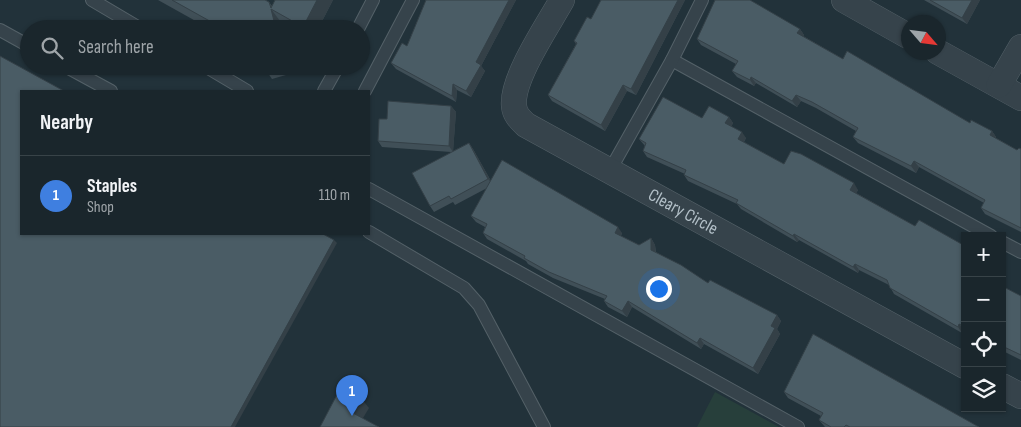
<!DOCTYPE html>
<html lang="en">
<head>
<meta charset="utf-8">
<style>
  :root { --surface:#1a262c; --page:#232e34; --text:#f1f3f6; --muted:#9fa5a9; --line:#384348; --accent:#8bbbb9 }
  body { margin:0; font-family:"Sofia Sans Condensed",sans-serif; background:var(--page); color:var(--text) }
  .controls { position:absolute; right:15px; bottom:15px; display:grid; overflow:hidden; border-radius:0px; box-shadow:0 1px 4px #0004 }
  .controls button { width:45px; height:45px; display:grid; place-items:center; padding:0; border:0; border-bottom:1px solid var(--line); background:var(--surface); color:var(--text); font:25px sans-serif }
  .compass { position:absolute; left:901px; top:15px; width:45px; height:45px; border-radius:50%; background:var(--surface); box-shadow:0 1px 4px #0004; rotate:118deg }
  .you { position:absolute; left:658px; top:288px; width:18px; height:18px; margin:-12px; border:4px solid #fff; border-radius:50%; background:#1a73e8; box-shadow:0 0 0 8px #1a73e833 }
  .badge { display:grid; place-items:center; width:32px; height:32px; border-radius:50%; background:var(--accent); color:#fff; font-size:16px; font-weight:700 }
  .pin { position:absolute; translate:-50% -41px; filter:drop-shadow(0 1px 2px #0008) }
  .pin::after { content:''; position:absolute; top:26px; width:18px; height:15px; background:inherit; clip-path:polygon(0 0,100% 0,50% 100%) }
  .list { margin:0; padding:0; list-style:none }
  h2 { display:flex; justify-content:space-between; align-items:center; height:65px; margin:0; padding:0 20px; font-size:21px }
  h2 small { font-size:16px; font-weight:400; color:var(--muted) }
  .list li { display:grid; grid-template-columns:32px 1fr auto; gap:15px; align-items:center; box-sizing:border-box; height:80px; padding:0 20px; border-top:1px solid var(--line) }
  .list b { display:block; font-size:19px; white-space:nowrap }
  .list p { margin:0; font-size:16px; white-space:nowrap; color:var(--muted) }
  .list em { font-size:16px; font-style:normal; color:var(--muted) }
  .icon { flex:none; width:28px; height:28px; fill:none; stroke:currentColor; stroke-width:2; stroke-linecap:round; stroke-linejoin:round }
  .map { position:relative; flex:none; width:1021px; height:427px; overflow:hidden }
  .search { position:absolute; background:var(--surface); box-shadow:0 1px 4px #0004; left:20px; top:20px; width:350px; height:55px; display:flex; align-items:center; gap:12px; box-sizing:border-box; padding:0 18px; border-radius:28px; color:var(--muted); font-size:19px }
  .panel { position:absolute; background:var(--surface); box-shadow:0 1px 4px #0004; left:20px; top:90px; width:350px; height:145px; border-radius:0px }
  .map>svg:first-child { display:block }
</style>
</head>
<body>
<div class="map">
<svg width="1021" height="427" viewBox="0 0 1021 427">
  <rect width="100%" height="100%" fill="#22323a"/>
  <!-- green -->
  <path fill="#273f3b" d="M715 392 779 427H697Z"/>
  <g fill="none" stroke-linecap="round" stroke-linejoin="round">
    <!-- lane casing -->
    <g stroke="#546168" stroke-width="14">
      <g id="lane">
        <path d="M92 0 141 29"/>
        <path d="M358 29 373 0"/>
        <path d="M0 30 29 46"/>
        <path d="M672 60 991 236"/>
        <path d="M65 66 111 91"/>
        <path d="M205 66 247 91"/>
        <path d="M324 91 338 66"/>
        <path d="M365 91 413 0"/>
        <path d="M609 172 672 60 702 0"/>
        <path d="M369 189 798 427"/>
        <path d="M369 232 464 288 479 305 544 427"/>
        <path d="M1002 242 1021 252"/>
      </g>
    </g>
    <!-- street casing -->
    <g stroke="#546168" stroke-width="26">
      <g id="street">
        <path id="s1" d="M562 0C548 25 511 79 514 106 515 115 520 119 526 125L965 366"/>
        <path d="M844 0 908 36"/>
        <path d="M938 52 1021 98"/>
        <path d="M999 85 1021 47"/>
        <path d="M1002 386 1021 396"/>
      </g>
    </g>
    <!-- lane -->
    <use href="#lane" stroke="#36434b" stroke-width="12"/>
    <!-- street -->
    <use href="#street" stroke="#36434b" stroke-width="25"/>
  </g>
  <!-- wall -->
  <g fill="#404f57">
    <path d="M158 0H265L269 2 272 6 333 0 318 29H293L280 21 282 29H210Z"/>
    <path d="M426 0H516L481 66 485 71 471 97 457 90 456 102 396 69 391 63 407 46Z"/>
    <path d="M601 0H685L636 95 627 91 605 131 552 101 548 95 576 44 574 41 591 19Z"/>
    <path d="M924 0H980L967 24Z"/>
    <path d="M800 29 804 35 803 36 843 59 970 123 992 131 996 137V138L1017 150 1021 149V232L985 214 981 208 984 203 948 183 919 167 916 173 858 143 853 137 856 131 816 108 801 101 797 107 756 83 754 86 737 77 732 71 736 64 701 45 697 39Z"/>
    <path d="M263 66H292L293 73 272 79Z"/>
    <path d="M451 106 456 112 453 151 469 143 473 149 491 181 622 233 621 236 639 245 651 238 655 245 656 252 708 283 777 315 781 321 777 329 780 334 758 374 704 344 701 349 632 307 627 317 608 307 604 301 605 299 553 278 528 264 526 261 487 239 483 233 485 227 476 222 471 216 487 188 455 205 453 202 434 212 430 206 451 152 382 147 378 141Z"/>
    <path d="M729 117 733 123 731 127 746 138 744 142 784 164 858 190 856 193 915 226 965 246V330H964L962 333 894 294 889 285 859 270 858 273 799 240 797 242 741 209 737 204 688 181 684 175 685 174 647 157 643 151 645 146 639 139 702 118Z"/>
    <path d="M1002 286 1021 296V360L1005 352 1004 354 1002 353Z"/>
    <path d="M784 392 979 427H825L819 420 821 416 788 398Z"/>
  </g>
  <!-- shaded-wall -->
  <g fill="#344047">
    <path d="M317 0H333L318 29H305L303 27Z"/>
    <path d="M509 0H516L481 66 485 71 471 97 466 91 476 62Z"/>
    <path d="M678 0H685L636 95 631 89Z"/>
    <path d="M972 0H980L967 24 962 18Z"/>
    <path d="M271 9 280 21 282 29H276Z"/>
    <path d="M800 29 804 35 802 39 797 33Z"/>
    <path d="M289 66H292L293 73Z"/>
    <path d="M751 77 756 83 754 86 750 80Z"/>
    <path d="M453 84 457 90 456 102 452 96Z"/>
    <path d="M623 85 627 91 605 131 601 125Z"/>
    <path d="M796 95 801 101 797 107 792 101Z"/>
    <path d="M451 106 456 112 453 152 449 146Z"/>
    <path d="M729 117 733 123 730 129 725 123Z"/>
    <path d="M992 131 996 137 994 141 990 135Z"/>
    <path d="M742 132 746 138 742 145 738 139Z"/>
    <path d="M469 143 473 149 493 185 488 179Z"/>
    <path d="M914 161 919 167 916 173 911 166Z"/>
    <path d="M854 183 858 190 855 196 850 190Z"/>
    <path d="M618 227 622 233 619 239 615 233Z"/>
    <path d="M794 234 799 240 797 242 793 236Z"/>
    <path d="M651 238 655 245 656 257 651 250Z"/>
    <path d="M334 240 337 243 235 427H231Z"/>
    <path d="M855 264 859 270 858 273 853 267Z"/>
    <path d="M628 301 632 307 627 317 622 311Z"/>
    <path d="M777 315 781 321 777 329 780 334 758 374 753 368 771 326Z"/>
    <path d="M959 324 964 330 962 333 958 327Z"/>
    <path d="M700 338 704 344 701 349 697 343Z"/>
    <path d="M1002 347 1005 352 1004 354 1002 352Z"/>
    <path d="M361 398 369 408 360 423 353 413Z"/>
  </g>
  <!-- building -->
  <g fill="#4a5c65" stroke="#344047">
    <path d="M172 0H265L269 2 271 8 275 0H317L303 27 271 9 276 29H224Z"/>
    <path d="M426 0H509L476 62 481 65 466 91 453 84 452 96 391 63 402 43 407 46Z"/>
    <path d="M601 0H678L631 89 623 85 601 125 548 95 577 43 574 41 587 17 591 19Z"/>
    <path d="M715 0H750L800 29 797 33 843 59 847 51 970 123 971 120 992 131 990 135 1017 150 1019 148 1021 149V228L981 208 985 200 943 177 914 161 911 166 853 137 858 128 812 102 796 95 792 101 751 77 750 80 732 71 738 61 697 39Z"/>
    <path d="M930 0H972L962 18Z"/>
    <path d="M0 56 64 91H21V234H323L334 240 231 427H0Z"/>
    <path d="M663 97 702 118 709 106 729 117 725 123 742 132 738 139 784 164 791 151 801 154 854 183 850 190 915 226 919 220 965 246V327L959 324 958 327 890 288 887 280 855 264 853 267 794 234 793 236 736 203 738 200 684 175 686 170 643 151 646 143 639 139Z"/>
    <path d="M388 101 451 106 449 146 378 141 379 119H387Z"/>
    <path d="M469 143 488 179 451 199 449 196 430 206 412 173Z"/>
    <path d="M502 160 618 227 615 233 639 245 651 238V250L681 265 708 283 710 280 777 315 771 326 775 328 753 368 700 338 697 343 628 301 622 311 604 301 607 296 549 272 524 258 525 256 483 233 487 224 471 216Z"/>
    <path d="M1002 286 1021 296V355L1002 346Z"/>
    <path d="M813 334 979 427H850L846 425 844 427H831L819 420 823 413 784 392Z"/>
    <path d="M341 387 361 398 353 413 379 427H320Z"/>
  </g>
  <g text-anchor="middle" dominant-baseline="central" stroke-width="4" stroke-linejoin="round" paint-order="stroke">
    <!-- street labels -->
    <g font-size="18" fill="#b1bec6" stroke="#1b282f">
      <text stroke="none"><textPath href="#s1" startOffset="320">Cleary Circle</textPath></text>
    </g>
  </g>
</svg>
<div class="controls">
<button>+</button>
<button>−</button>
<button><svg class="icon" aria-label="locate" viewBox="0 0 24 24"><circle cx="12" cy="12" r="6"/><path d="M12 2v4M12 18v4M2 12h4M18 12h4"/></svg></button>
<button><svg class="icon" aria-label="layers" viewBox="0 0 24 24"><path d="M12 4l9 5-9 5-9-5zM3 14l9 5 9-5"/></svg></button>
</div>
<svg class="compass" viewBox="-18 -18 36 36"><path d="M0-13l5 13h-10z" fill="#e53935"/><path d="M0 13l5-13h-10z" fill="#9fa5a9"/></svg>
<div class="you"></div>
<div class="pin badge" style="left:352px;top:416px;background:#3f7fe0">1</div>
<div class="search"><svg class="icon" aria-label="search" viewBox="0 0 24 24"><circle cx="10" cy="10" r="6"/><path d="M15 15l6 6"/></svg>Search here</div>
<section class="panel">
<h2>Nearby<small></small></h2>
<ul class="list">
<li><span class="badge" style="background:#3f7fe0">1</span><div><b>Staples</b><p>Shop</p></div><em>110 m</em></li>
</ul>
</section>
</div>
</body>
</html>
